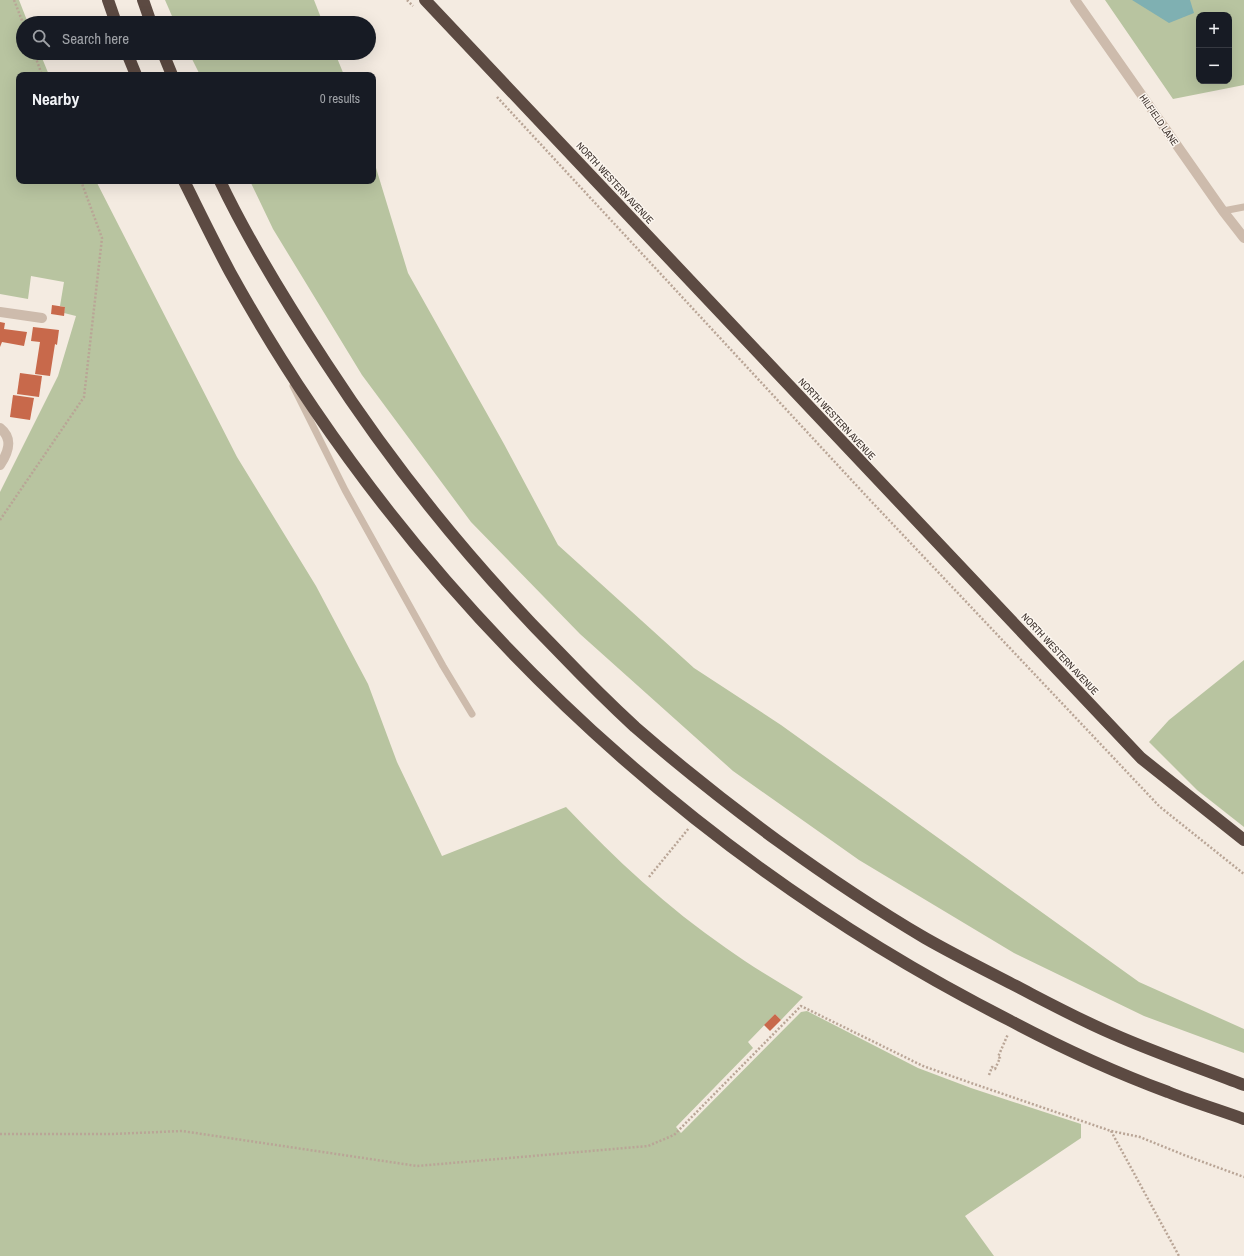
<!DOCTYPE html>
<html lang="en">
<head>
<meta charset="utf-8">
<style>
  :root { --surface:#171b24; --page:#20242c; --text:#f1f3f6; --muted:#9ea1a6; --line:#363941 }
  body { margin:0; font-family:"Archivo Narrow",sans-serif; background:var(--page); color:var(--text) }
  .controls { position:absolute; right:12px; top:12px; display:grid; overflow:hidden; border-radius:8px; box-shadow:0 4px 16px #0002 }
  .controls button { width:36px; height:36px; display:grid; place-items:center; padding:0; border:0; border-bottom:1px solid var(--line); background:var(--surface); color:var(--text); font:20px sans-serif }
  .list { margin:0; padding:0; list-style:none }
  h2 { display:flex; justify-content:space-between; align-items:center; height:52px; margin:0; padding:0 16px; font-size:17px }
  h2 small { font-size:13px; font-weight:400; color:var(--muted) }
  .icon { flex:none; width:22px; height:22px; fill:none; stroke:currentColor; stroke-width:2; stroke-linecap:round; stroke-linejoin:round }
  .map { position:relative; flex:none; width:1244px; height:1256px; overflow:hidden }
  .search { position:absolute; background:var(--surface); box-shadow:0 4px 16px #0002; left:16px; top:16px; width:360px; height:44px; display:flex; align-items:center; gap:10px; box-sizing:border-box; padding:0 14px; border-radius:22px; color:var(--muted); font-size:15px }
  .panel { position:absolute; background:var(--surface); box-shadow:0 4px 16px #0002; left:16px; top:72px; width:360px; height:112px; border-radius:8px }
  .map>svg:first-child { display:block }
</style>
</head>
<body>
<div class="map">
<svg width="1244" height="1256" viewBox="0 0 1244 1256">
  <rect width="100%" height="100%" fill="#f4ebe1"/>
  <!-- green -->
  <g fill="#b8c4a0" fill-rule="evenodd">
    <path d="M0 0H19L28 23H23V53H40L49 75H19V181H96L237 457 316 586 368 684 397 762 442 856 566 807C615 859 668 908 726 948 751 966 777 981 803 997L781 1020 775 1014 748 1042 753 1048 676 1127 681 1133 801 1012 807 1011 918 1068 971 1088 1081 1124V1138L965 1216 994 1256H0V492L58 376 76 316 64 313 65 307 60 306 64 282 31 276 28 299 0 294Z"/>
    <path d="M165 0H314L323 23H175Z"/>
    <path d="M1105 0H1244V85L1173 99ZM1199 15H1229V81H1199Z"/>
    <path d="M189 53H335L344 75H200Z"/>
    <path d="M373 158 408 273 504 444 558 545 694 668 781 725 1139 982 1244 1029V1053L1144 1016 1014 953 859 860 733 771 580 634 471 522 362 375 273 229 250 181H373Z"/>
    <path d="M1244 660V827L1197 790 1149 742 1169 720Z"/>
  </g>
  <!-- water -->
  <path fill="#7fb0b2" d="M1132 0H1190L1194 13 1169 23Z"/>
  <!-- building -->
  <g fill="#c8694b">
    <path d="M52 305 65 307 64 316 51 314Z"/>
    <path d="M0 322 5 323 4 329 27 332 24 346 2 342 0 347Z"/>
    <path d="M33 327 59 330 57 345 55 344 50 376 35 374 40 342 31 341Z"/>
    <path d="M20 373 42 376 39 397 17 394Z"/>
    <path d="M13 395 34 398 30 420 10 417Z"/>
    <path d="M775 1014 781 1020 770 1031 764 1025Z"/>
  </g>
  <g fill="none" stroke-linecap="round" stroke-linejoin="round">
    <!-- path -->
    <g stroke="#b9a596" stroke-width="2.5" stroke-dasharray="2 2" stroke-linecap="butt">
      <path d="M14 0 23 23"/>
      <path d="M407 0 413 6"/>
      <path d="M34 53 42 75"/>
      <path d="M497 97 870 500 1160 807 1244 874"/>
      <path d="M0 520 84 397 102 238 81 181"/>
      <path d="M649 877 689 828"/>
      <path d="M989 1075 992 1067 995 1069 1000 1058 998 1057 1008 1034"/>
      <path d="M1111 1131 1179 1256"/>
      <path d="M0 1134H113L182 1131 417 1166 648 1146 674 1135 801 1006 923 1066 974 1084 1111 1131 1140 1137 1184 1155 1244 1177"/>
    </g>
    <!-- lane -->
    <g stroke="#cdbbac" stroke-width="7">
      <path d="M1223 211 1244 207"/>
      <path d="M293 386 345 490 443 666 472 714"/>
    </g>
    <!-- street -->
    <g stroke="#cdbbac" stroke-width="10">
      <path d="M1075 0 1223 211 1244 238"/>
      <path d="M0 312 42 318"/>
      <path d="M0 428C14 439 8 453 0 465"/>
    </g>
    <!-- highway -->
    <g stroke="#5c4a42" stroke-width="12">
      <path d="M108 0 116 23"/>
      <path d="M143 0 151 23"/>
      <path d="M425 0 1141 758 1244 840"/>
      <path d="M127 53 136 75"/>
      <path d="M163 53 172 75"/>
      <path d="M184 181C199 211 214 242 230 272 256 319 284 365 314 409 489 667 731 879 1009 1020 1060 1047 1114 1072 1168 1092 1193 1102 1219 1110 1244 1119"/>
      <path d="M220 181C250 244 288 305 326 363 394 468 472 564 560 653 584 678 609 703 635 727 681 767 729 805 778 841 825 875 874 908 925 938 953 954 983 969 1012 984 1045 1001 1078 1019 1113 1034 1156 1053 1200 1068 1244 1085"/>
    </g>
  </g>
  <g text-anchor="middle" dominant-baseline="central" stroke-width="3" stroke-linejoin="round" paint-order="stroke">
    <!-- street labels -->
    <g font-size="10" fill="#3b302b" stroke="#fbf5ee">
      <text transform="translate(1159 120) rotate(55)">HILFIELD LANE</text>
      <text transform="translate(615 183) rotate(47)">NORTH WESTERN AVENUE</text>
      <text transform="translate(837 419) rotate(47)">NORTH WESTERN AVENUE</text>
      <text transform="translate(1060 654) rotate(47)">NORTH WESTERN AVENUE</text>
    </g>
  </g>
</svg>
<div class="controls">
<button>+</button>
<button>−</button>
</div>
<div class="search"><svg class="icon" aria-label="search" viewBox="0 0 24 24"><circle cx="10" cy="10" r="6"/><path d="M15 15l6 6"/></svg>Search here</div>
<section class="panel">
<h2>Nearby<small>0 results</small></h2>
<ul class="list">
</ul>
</section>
</div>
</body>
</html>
